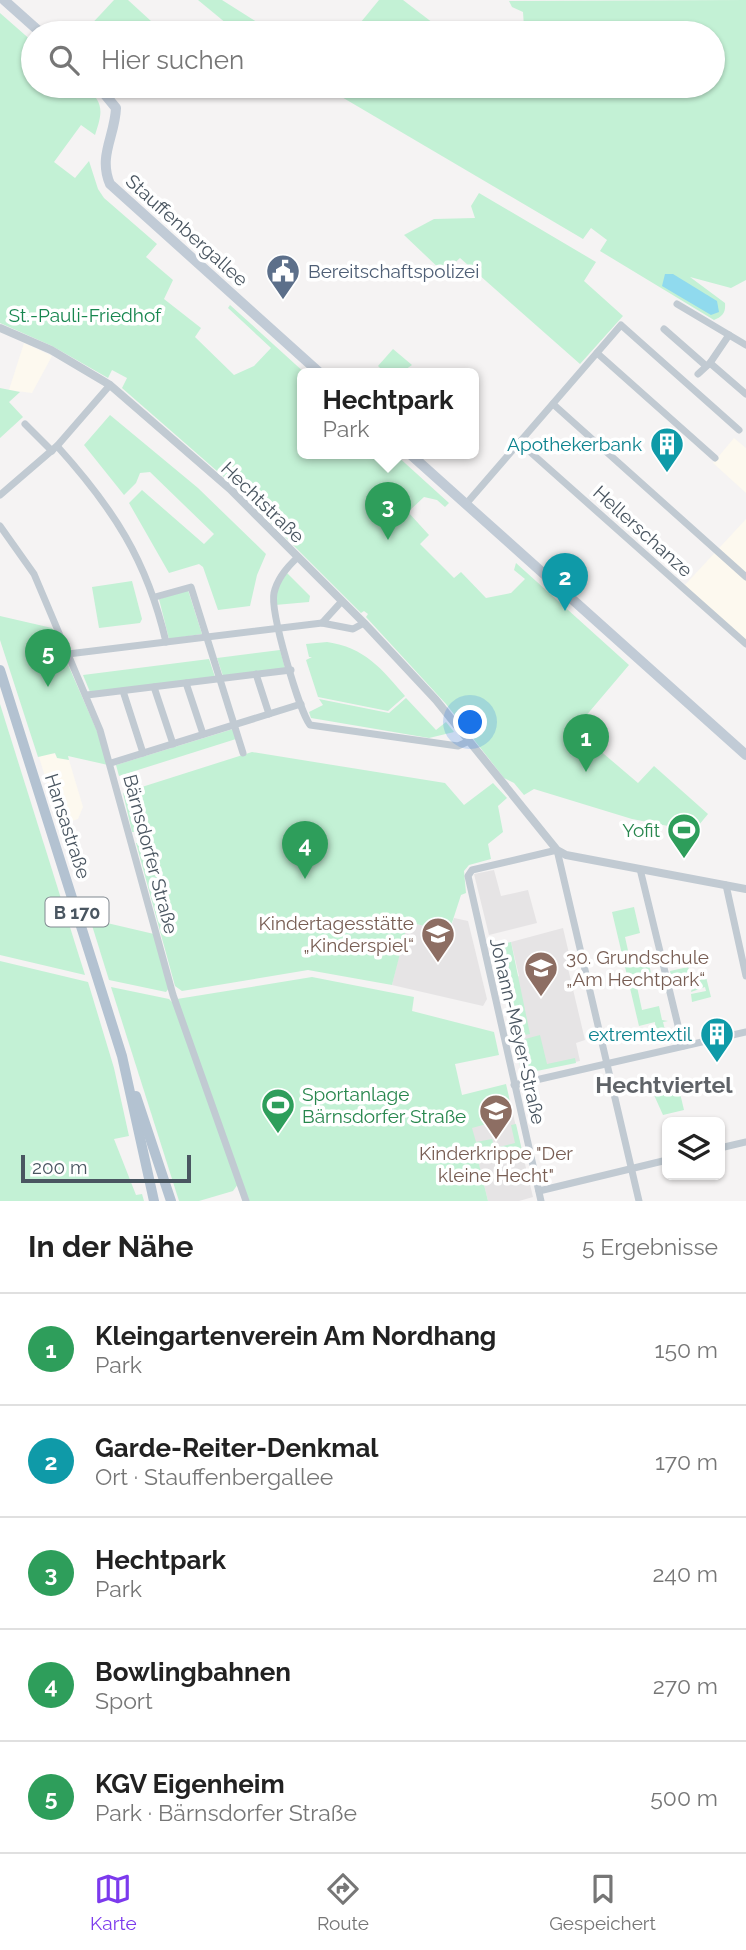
<!DOCTYPE html>
<html lang="de">
<head>
<meta charset="utf-8">
<style>
  :root { --surface:#fff; --page:#f6f6f6; --text:#222; --muted:#767676; --line:#e0e0e0; --accent:#7c3aed }
  body { margin:0; font-family:Raleway,sans-serif; background:var(--page); color:var(--text) }
  .controls { position:absolute; right:21px; bottom:21px; display:grid; overflow:hidden; border-radius:10px; box-shadow:0 2px 5px #0004 }
  .controls button { width:63px; height:63px; display:grid; place-items:center; padding:0; border:0; border-bottom:2px solid var(--line); background:var(--surface); color:var(--text); font:35px sans-serif }
  .scale { position:absolute; left:21px; bottom:18px; width:170px; box-sizing:border-box; padding-left:7px; border:4px solid #4a5661; border-top:0; font-size:19px; line-height:24px; white-space:nowrap; color:#4a5661; -webkit-text-stroke:5px #fff; paint-order:stroke }
  .you { position:absolute; left:471px; top:723px; width:24px; height:24px; margin:-18px; border:5px solid #fff; border-radius:50%; background:#1a73e8; box-shadow:0 0 0 10px #1a73e833 }
  .badge { display:grid; place-items:center; width:46px; height:46px; border-radius:50%; background:var(--accent); color:#fff; font-size:23px; font-weight:700 }
  .pin { position:absolute; translate:-50% -58px; filter:drop-shadow(0 2px 4px #0008) }
  .pin::after { content:''; position:absolute; top:37px; width:24px; height:21px; background:inherit; clip-path:polygon(0 0,100% 0,50% 100%) }
  .popup { position:absolute; left:297px; top:368px; width:182px; height:91px; box-sizing:border-box; display:grid; place-content:center; border-radius:10px; background:var(--surface); filter:drop-shadow(0 2px 5px #0005); font-size:23px; white-space:nowrap; color:var(--muted) }
  .popup b { font-size:26px; color:var(--text) }
  .popup::after { content:''; position:absolute; left:50%; top:100%; margin-left:-14px; border:14px solid transparent; border-top-color:var(--surface) }
  .list { margin:0; padding:0; list-style:none }
  h2 { display:flex; justify-content:space-between; align-items:center; height:91px; margin:0; padding:0 28px; font-size:30px }
  h2 small { font-size:23px; font-weight:400; color:var(--muted) }
  .list li { display:grid; grid-template-columns:46px 1fr auto; gap:21px; align-items:center; box-sizing:border-box; height:112px; padding:0 28px; border-top:2px solid var(--line) }
  .list b { display:block; font-size:26px; white-space:nowrap }
  .list p { margin:0; font-size:23px; white-space:nowrap; color:var(--muted) }
  .list em { font-size:23px; font-style:normal; color:var(--muted) }
  .icon { flex:none; width:38px; height:38px; fill:none; stroke:currentColor; stroke-width:2; stroke-linecap:round; stroke-linejoin:round }
  .map { position:relative; flex:none; width:746px; height:1201px; overflow:hidden }
  .search { position:absolute; background:var(--surface); box-shadow:0 2px 5px #0004; left:21px; right:21px; top:21px; height:77px; display:flex; align-items:center; gap:18px; box-sizing:border-box; padding:0 24px; border-radius:38px; color:var(--muted); font-size:26px }
  .sheet { height:651px; background:var(--surface) }
  nav { display:flex; justify-content:space-around; align-items:center; box-sizing:border-box; height:98px; border-top:2px solid var(--line); background:var(--surface); font-size:19px; color:var(--muted) }
  nav a { display:grid; justify-items:center; gap:4px }
  nav .on { color:var(--accent) }
  .map>svg:first-child { display:block }
</style>
</head>
<body>
<div class="map">
<svg width="746" height="1201" viewBox="0 0 746 1201">
  <rect width="100%" height="100%" fill="#f5f3f3"/>
  <!-- commercial -->
  <g fill="#fdf9ef">
    <path d="M24 343 52 356 32 393 9 390Z"/>
    <path d="M734 438 746 448V493L713 463Z"/>
    <path d="M746 519V643L683 587Z"/>
    <path d="M49 752 69 760 83 807 78 819 60 825 39 757Z"/>
  </g>
  <!-- education -->
  <g fill="#e6e4e5">
    <path d="M494 870 501 896 528 890 537 923 489 935 474 874Z"/>
    <path d="M454 918 468 921 487 999 483 1006 392 985 406 925 408 922 449 932Z"/>
    <path d="M563 928 571 962 567 964 585 1040 576 1043 580 1061 527 1072 523 1070 500 983 519 976 511 942Z"/>
    <path d="M512 1110 533 1197 519 1201H488L468 1121Z"/>
  </g>
  <!-- green -->
  <g fill="#c3f1d5">
    <path d="M114 0H128L164 33H90L86 30Z"/>
    <path d="M198 0H222L274 33H238Z"/>
    <path d="M379 0H403L446 33H352Z"/>
    <path d="M746 0V280L731 288 690 277 725 303C726 313 722 317 714 320L600 251 607 240 591 228 583 239 323 86H713V33H511L524 27 523 12 512 7 509 1Z"/>
    <path d="M0 13 33 42V86H85C104 103 103 111 95 135L81 125 54 162 75 178 89 161 98 189 104 198 157 244 146 257 173 280 164 299 201 328 195 337 234 375 254 366 271 348 228 308 230 305 306 374H302V454H395L449 503 445 507 437 500 424 497 408 512 429 535 420 544 454 578 461 572 486 598 511 593 525 579 514 570 516 563 629 665 579 724 595 738 591 743 638 783 654 766 708 814 694 831 632 819 534 789 524 795 514 783 504 778 446 704 366 617 368 614 364 611 361 613 233 485 122 388 127 378 112 370 108 378 52 346 0 323Z"/>
    <path d="M479 193 596 262 584 281 623 316 580 364 460 258 444 273 404 235 434 219 475 218 471 206Z"/>
    <path d="M393 349 412 365 399 374H386L378 366Z"/>
    <path d="M0 388 20 392 9 402 23 417 0 438Z"/>
    <path d="M110 415 198 488 266 554 257 575 250 606 218 610 203 567 199 564 169 573 129 503 142 490 204 544 214 534 150 472 140 473 136 483 124 495 84 445Z"/>
    <path d="M286 572 310 596 309 602 275 605 277 589Z"/>
    <path d="M132 581 142 619 140 623 99 628 92 587Z"/>
    <path d="M188 590 202 634 169 639 159 599Z"/>
    <path d="M0 616 52 628 97 731 108 765 68 756 69 760 57 758 55 753 38 757 0 640Z"/>
    <path d="M327 642C364 647 382 669 405 696L388 711 318 697 306 660 312 657H309L306 644Z"/>
    <path d="M280 650 285 668 223 676 217 658Z"/>
    <path d="M209 659 215 677 90 692 83 675Z"/>
    <path d="M406 698 436 730 446 722 454 732 429 738 311 718 309 712 323 705 319 699 389 713Z"/>
    <path d="M0 704 85 975 0 955Z"/>
    <path d="M233 729 236 739 119 776 116 765Z"/>
    <path d="M252 752 445 783 464 805 493 783 507 798 498 806 503 832 488 844 491 859 469 865 464 871 466 893 461 895 449 932 408 922 392 985 308 970 182 991 175 986 136 843H148L147 831 132 832 123 793Z"/>
    <path d="M634 907 640 933 625 937 629 955 646 952 652 977 636 982 642 1010 659 1006 662 1020 668 1021 663 1022 665 1030 661 1031 665 1036 656 1038 655 1022 639 1026 612 912Z"/>
    <path d="M90 919 154 934 169 988 166 992 109 980Z"/>
    <path d="M511 942 530 1034 515 1037 492 946Z"/>
    <path d="M0 961 88 982 114 1068 129 1136 114 1139 136 1195 142 1194 144 1201H0Z"/>
    <path d="M688 967 692 976 705 973 711 997 692 1002 691 994 706 991 705 987 691 992 693 984H689L687 977 672 981 670 971Z"/>
    <path d="M312 977 414 997 412 1011 494 1032 499 1055 455 1064 462 1095 506 1084 512 1110 499 1113 501 1120 472 1128 476 1142 492 1139 495 1148 515 1143 511 1125 516 1124 523 1155 495 1160 486 1154 477 1156 488 1201H249L177 999Z"/>
    <path d="M111 987 169 999 173 1003 238 1184 233 1191 199 1201H179Z"/>
    <path d="M540 1035 547 1064 575 1058 576 1063 522 1074 514 1042Z"/>
    <path d="M679 1089 684 1110 663 1115 654 1095Z"/>
  </g>
  <!-- water -->
  <path fill="#90daee" d="M665 274H673L717 301 719 312 711 315 662 286Z"/>
  <g fill="none" stroke-linecap="round" stroke-linejoin="round">
    <!-- minor -->
    <g stroke="#c1cad2" stroke-width="7">
      <path d="M677 304 746 345"/>
      <path d="M664 329 705 365"/>
      <path d="M597 353 715 458"/>
      <path d="M710 363 746 394"/>
      <path d="M698 374 710 363 729 335"/>
      <path d="M553 404 746 577"/>
      <path d="M25 424 52 451"/>
      <path d="M519 442 746 644"/>
      <path d="M57 446C113 508 147 560 166 642"/>
      <path d="M0 495 57 446 110 385"/>
      <path d="M466 504 621 325 739 430"/>
      <path d="M0 526 34 574 100 730 173 995 246 1201"/>
      <path d="M298 557C287 567 277 579 274 593 270 612 299 710 310 725L458 746 469 741"/>
      <path d="M155 597 191 587 243 753"/>
      <path d="M342 601 322 623 353 629 364 623"/>
      <path d="M68 654 322 623"/>
      <path d="M256 674 269 714"/>
      <path d="M186 683 203 734"/>
      <path d="M154 687 173 744"/>
      <path d="M123 691 143 753"/>
      <path d="M87 695 291 670"/>
      <path d="M111 763 301 704"/>
      <path d="M640 869 683 1046"/>
      <path d="M726 885 746 976"/>
      <path d="M514 1085 746 1032"/>
      <path d="M720 1148 746 1142"/>
      <path d="M539 1191 667 1160"/>
      <path d="M541 1201 468 876 472 870 557 850 639 1201"/>
    </g>
    <!-- tertiary -->
    <path stroke="#c1cad2" stroke-width="8" d="M0 328 51 350 110 385 230 489 364 623 436 700 557 850 566 855 746 889"/>
    <!-- secondary -->
    <g stroke="#c1cbd6" stroke-width="10">
      <path d="M4 0 41 33"/>
      <path d="M98 86 116 108C115 136 98 156 110 184L321 374"/>
      <path d="M410 454 746 755"/>
    </g>
    <!-- primary -->
    <g stroke="#b3c2d1" stroke-width="10">
      <path d="M0 670 122 1056 154 1201"/>
      <path d="M136 1096 171 1201"/>
    </g>
  </g>
  <!-- icons -->
  <defs>
    <g id="civic-pin" transform="scale(1.75)"><path d="M0 17L-7.5 6A9.5 9.5 0 1 1 7.5 6Z" fill="#5c6f8a" stroke="#fff"/><path d="M-.6-6.5H3V-4.5H.6V-3L4-1V1h2V6H-6V1h2V-1L-.6-3ZM-1.2 2.5V6h2.4V2.5Z" fill="#fff"/></g>
    <g id="building-pin" transform="scale(1.75)"><path d="M0 17L-7.5 6A9.5 9.5 0 1 1 7.5 6Z" fill="#0f9aa8" stroke="#fff"/><path d="M-4-6H4V6H1V3H-1V6H-4ZM-2.5-4.3h1.7v1.8h-1.7ZM.8-4.3h1.7v1.8H.8ZM-2.5-1h1.7V.8h-1.7ZM.8-1h1.7V.8H.8Z" fill="#fff"/></g>
    <g id="stadium-pin" transform="scale(1.75)"><path d="M0 17L-7.5 6A9.5 9.5 0 1 1 7.5 6Z" fill="#2e9e5b" stroke="#fff"/><path d="M0-5a6.5 5 0 1 0 0 10a6.5 5 0 1 0 0-10ZM-3.5-1.8h7v3.6h-7Z" fill="#fff"/></g>
    <g id="school-pin" transform="scale(1.75)"><path d="M0 17L-7.5 6A9.5 9.5 0 1 1 7.5 6Z" fill="#8d6e63" stroke="#fff"/><path d="M0-5L7-2L0 1L-7-2ZM-4 1L0 2.5L4 1V4Q0 6-4 4Z" fill="#fff"/></g>
  </defs>
  <g fill-rule="evenodd">
    <use href="#civic-pin" x="283" y="271"/>
    <use href="#building-pin" x="667" y="444"/>
    <use href="#stadium-pin" x="684" y="830"/>
    <use href="#school-pin" x="438" y="934"/>
    <use href="#school-pin" x="541" y="968"/>
    <use href="#building-pin" x="717" y="1034"/>
    <use href="#stadium-pin" x="278" y="1105"/>
    <use href="#school-pin" x="496" y="1111"/>
  </g>
  <g text-anchor="middle" dominant-baseline="central" stroke-width="7" stroke-linejoin="round" paint-order="stroke">
    <!-- shield labels -->
    <rect fill="#fff" stroke="#808990" stroke-width="2" x="45.5" y="897.5" width="63" height="29" rx="5"/>
    <g font-size="18" font-weight="bold" fill="#4a5661">
      <text x="77" y="912">B 170</text>
    </g>
    <!-- street labels -->
    <g font-size="19" fill="#4a5661" stroke="#fff">
      <text transform="translate(187 230) rotate(42)">Stauffenbergallee</text>
      <text transform="translate(263 502) rotate(44)">Hechtstraße</text>
      <text transform="translate(643 531) rotate(42)">Hellerschanze</text>
      <text transform="translate(68 826) rotate(72)">Hansastraße</text>
      <text transform="translate(151 854) rotate(75)">Bärnsdorfer Straße</text>
      <text transform="translate(518 1031) rotate(77)">Johann-Meyer-Straße</text>
    </g>
    <!-- service labels -->
    <g font-size="19" fill="#4e5e75" stroke="#fff" text-anchor="start">
      <text x="308" y="271">Bereitschaftspolizei</text>
    </g>
    <!-- park labels -->
    <g font-size="19" fill="#17864f" stroke="#fff">
      <text x="85" y="315">St.-Pauli-Friedhof</text>
    </g>
    <!-- culture labels -->
    <g font-size="19" fill="#0d838f" stroke="#fff" text-anchor="end">
      <text x="642" y="444">Apothekerbank</text>
      <text x="692" y="1034">extremtextil</text>
    </g>
    <!-- leisure labels -->
    <g font-size="19" fill="#27864d" stroke="#fff" text-anchor="end">
      <text x="660" y="830">Yofit</text>
      <text x="302" y="1094" text-anchor="start">Sportanlage<tspan x="302" dy="22">Bärnsdorfer Straße</tspan></text>
    </g>
    <!-- education labels -->
    <g font-size="19" fill="#785e54" stroke="#fff" text-anchor="end">
      <text x="414" y="923">Kindertagesstätte<tspan x="414" dy="22">„Kinderspiel“</tspan></text>
      <text x="566" y="957" text-anchor="start">30. Grundschule<tspan x="566" dy="22">„Am Hechtpark“</tspan></text>
      <text x="496" y="1153" text-anchor="middle">Kinderkrippe "Der<tspan x="496" dy="22">kleine Hecht"</tspan></text>
    </g>
    <!-- quarter labels -->
    <g font-size="23" font-weight="bold" fill="#5f6368" stroke="#fff">
      <text x="664" y="1084">Hechtviertel</text>
    </g>
  </g>
</svg>
<div class="controls">
<button><svg class="icon" aria-label="layers" viewBox="0 0 24 24"><path d="M12 4l9 5-9 5-9-5zM3 14l9 5 9-5"/></svg></button>
</div>
<div class="scale">200 m</div>
<div class="you"></div>
<div class="pin badge" style="left:586px;top:772px;background:#2e9e5b">1</div>
<div class="pin badge" style="left:565px;top:611px;background:#0f9aa8">2</div>
<div class="pin badge" style="left:388px;top:540px;background:#2e9e5b">3</div>
<div class="popup"><b>Hechtpark</b>Park</div>
<div class="pin badge" style="left:305px;top:879px;background:#2e9e5b">4</div>
<div class="pin badge" style="left:48px;top:687px;background:#2e9e5b">5</div>
<div class="search"><svg class="icon" aria-label="search" viewBox="0 0 24 24"><circle cx="10" cy="10" r="6"/><path d="M15 15l6 6"/></svg>Hier suchen</div>
</div>
<section class="sheet">
<h2>In der Nähe<small>5 Ergebnisse</small></h2>
<ul class="list">
<li><span class="badge" style="background:#2e9e5b">1</span><div><b>Kleingartenverein Am Nordhang</b><p>Park</p></div><em>150 m</em></li>
<li><span class="badge" style="background:#0f9aa8">2</span><div><b>Garde-Reiter-Denkmal</b><p>Ort · Stauffenbergallee</p></div><em>170 m</em></li>
<li><span class="badge" style="background:#2e9e5b">3</span><div><b>Hechtpark</b><p>Park</p></div><em>240 m</em></li>
<li><span class="badge" style="background:#2e9e5b">4</span><div><b>Bowlingbahnen</b><p>Sport</p></div><em>270 m</em></li>
<li><span class="badge" style="background:#2e9e5b">5</span><div><b>KGV Eigenheim</b><p>Park · Bärnsdorfer Straße</p></div><em>500 m</em></li>
</ul>
</section>
<nav>
<a class="on"><svg class="icon" aria-label="map" viewBox="0 0 24 24"><path d="M3 6l6-2 6 2 6-2v14l-6 2-6-2-6 2zM9 4v14M15 6v14"/></svg>Karte</a>
<a><svg class="icon" aria-label="directions" viewBox="0 0 24 24"><path d="M12 3l9 9-9 9-9-9zM9 14v-3h6M13 9l2 2-2 2"/></svg>Route</a>
<a><svg class="icon" aria-label="saved" viewBox="0 0 24 24"><path d="M7 4h10v16l-5-4-5 4z"/></svg>Gespeichert</a>
</nav>
</body>
</html>
